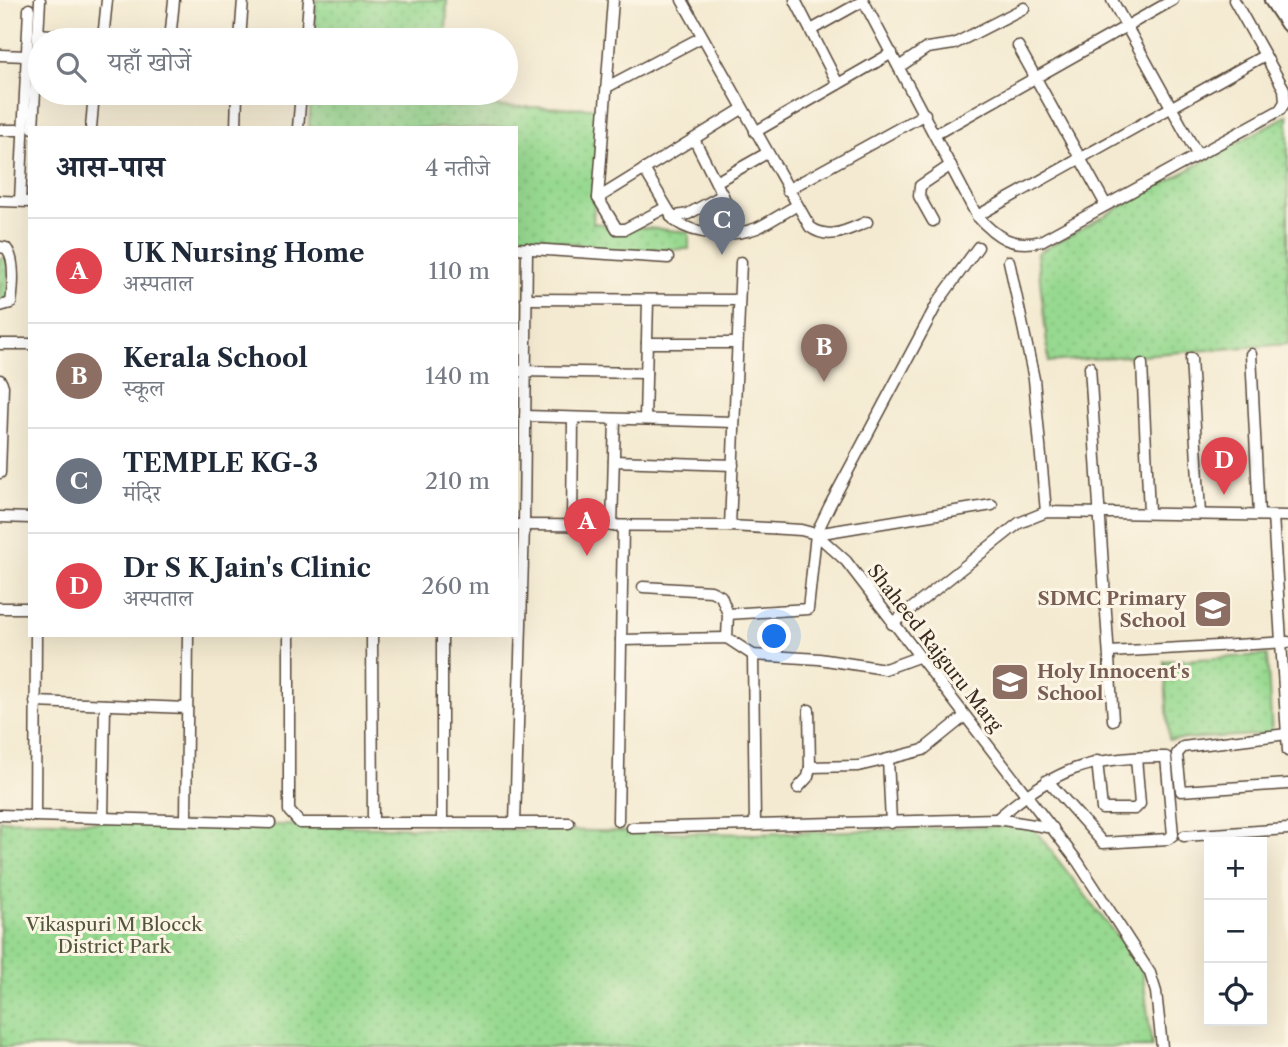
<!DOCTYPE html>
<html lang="hi">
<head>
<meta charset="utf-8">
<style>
  :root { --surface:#fff; --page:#f6f6f7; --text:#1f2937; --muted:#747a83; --line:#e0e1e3; --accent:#b5179e }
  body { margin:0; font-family:"Libre Caslon Text","Noto Serif Devanagari",serif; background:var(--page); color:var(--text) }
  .controls { position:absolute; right:21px; bottom:21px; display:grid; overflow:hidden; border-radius:0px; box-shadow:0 7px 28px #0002 }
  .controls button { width:63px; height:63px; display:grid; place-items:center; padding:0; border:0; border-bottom:2px solid var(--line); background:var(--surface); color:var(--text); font:35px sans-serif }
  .you { position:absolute; left:775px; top:637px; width:24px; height:24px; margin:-18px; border:5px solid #fff; border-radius:50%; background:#1a73e8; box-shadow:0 0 0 10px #1a73e833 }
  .badge { display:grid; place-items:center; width:46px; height:46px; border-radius:50%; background:var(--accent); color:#fff; font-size:23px; font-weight:700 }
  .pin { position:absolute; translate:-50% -58px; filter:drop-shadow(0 2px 4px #0008) }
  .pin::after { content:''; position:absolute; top:37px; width:24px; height:21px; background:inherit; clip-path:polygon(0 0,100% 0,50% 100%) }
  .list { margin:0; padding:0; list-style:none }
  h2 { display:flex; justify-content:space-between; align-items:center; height:91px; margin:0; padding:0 28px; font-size:30px }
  h2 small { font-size:23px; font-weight:400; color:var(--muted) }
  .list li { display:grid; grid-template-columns:46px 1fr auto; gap:21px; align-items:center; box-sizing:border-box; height:105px; padding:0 28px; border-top:2px solid var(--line) }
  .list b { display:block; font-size:26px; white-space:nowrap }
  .list p { margin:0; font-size:23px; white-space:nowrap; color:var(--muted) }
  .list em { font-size:23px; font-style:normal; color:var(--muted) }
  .icon { flex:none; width:38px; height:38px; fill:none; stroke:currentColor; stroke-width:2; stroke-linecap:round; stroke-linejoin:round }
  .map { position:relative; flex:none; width:1288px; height:1047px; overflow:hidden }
  .search { position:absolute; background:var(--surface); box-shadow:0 7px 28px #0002; left:28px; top:28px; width:490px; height:77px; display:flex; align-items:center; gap:18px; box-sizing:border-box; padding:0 24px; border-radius:38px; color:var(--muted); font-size:26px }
  .panel { position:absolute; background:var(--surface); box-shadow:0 7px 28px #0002; left:28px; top:126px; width:490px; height:511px; border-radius:0px }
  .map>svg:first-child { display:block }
</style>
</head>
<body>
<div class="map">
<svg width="1288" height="1047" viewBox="0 0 1288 1047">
  <defs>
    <pattern id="green-dots" width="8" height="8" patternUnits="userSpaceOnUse" patternTransform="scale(1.75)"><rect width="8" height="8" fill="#97d990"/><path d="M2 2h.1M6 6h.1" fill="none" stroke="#83ba7c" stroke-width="1.8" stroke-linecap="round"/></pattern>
  </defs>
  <rect width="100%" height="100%" fill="#fcf5e5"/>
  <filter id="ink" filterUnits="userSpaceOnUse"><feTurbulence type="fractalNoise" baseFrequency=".0143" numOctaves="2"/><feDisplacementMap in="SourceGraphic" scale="14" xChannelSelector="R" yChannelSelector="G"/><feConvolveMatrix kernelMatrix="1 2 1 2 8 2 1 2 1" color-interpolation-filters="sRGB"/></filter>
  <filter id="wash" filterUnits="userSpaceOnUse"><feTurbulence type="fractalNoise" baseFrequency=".00686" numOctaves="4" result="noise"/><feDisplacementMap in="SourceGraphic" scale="28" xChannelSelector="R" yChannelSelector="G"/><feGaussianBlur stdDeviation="1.57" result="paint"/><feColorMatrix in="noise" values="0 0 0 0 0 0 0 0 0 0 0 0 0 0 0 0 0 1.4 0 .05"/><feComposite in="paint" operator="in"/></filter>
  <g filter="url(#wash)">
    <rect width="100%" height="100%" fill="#f4ead1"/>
    <!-- green -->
    <g fill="url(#green-dots)" stroke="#698257" stroke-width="2">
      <path d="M316 0H447L446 40H313Z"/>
      <path d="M311 93H445V106L600 108 593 223 689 232V249L610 251 546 238 516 237V128H309Z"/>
      <path d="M1288 115V344L1049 362 1037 253Z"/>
      <path d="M0 258H8L7 302H0Z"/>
      <path d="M1267 655 1272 734 1169 740 1164 661Z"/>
      <path d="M0 820 756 834 1031 825 1142 969 1152 1047H0Z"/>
    </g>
  </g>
  <g filter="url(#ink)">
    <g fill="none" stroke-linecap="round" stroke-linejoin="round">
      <!-- street casing -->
      <g stroke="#574739" stroke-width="13">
        <g id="street">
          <path d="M613 0 598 198 617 229H625L665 208"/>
          <path d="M682 0 810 227C829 241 847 230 867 222"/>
          <path d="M795 0 838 84"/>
          <path d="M863 0 977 216C996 237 1012 248 1041 241L1280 110 1285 102 1284 89 1234 0"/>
          <path d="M1112 0 1197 154"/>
          <path d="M811 30 863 1"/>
          <path d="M38 34 117 40"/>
          <path d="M103 39 107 0"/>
          <path d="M170 40 174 0"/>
          <path d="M240 40 243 0"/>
          <path d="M306 40 309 0"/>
          <path d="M1018 46 1106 205"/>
          <path d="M0 55 27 56"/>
          <path d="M899 67 927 48 954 44 1024 8"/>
          <path d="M607 87 702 37"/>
          <path d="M33 128 40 0"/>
          <path d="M91 128 94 93"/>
          <path d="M236 128 237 93"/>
          <path d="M298 128 301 93"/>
          <path d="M0 130H23"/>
          <path d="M755 132 892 53"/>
          <path d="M936 134 1173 0"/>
          <path d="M694 139 729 208 732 233"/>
          <path d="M644 169 675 221C696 236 733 237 757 228 770 222 783 213 796 206"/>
          <path d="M716 182 767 153"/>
          <path d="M787 190 925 114"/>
          <path d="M598 198 742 109"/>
          <path d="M0 201 30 202"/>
          <path d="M20 201 29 9"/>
          <path d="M977 216 1265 55"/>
          <path d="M671 217 688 214 723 195"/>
          <path d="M933 221 919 196 920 186 951 165"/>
          <path d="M0 247 6 248C16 259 13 288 11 303L0 306"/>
          <path d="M516 248 668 258"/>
          <path d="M1009 261 1034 379 1046 512"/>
          <path d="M526 299 739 300"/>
          <path d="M647 343H737"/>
          <path d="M0 344H30"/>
          <path d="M1251 354 1259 515"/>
          <path d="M1191 358 1200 514"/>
          <path d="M1142 364 1149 512"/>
          <path d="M1090 367 1113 720"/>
          <path d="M516 371 646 373"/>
          <path d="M0 380 3 386 0 473"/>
          <path d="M525 416 734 422"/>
          <path d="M645 419 648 300"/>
          <path d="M614 461 733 465"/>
          <path d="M1273 516 1288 751"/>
          <path d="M0 517 30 518"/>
          <path d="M516 525 730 526 801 530 816 534 846 561 1078 862 1150 973 1156 992 1162 1047"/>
          <path d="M572 526 573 418"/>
          <path d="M612 526 615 419"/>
          <path d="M730 526 741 262"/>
          <path d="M816 534 992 505"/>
          <path d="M643 587 711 591 721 596 728 614"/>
          <path d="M0 608H30"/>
          <path d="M892 624 1019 523 1046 512 1288 516"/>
          <path d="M289 635V811L300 823H569"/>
          <path d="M372 635 373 823"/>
          <path d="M442 635V823"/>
          <path d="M727 638 728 614 808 609 816 534 830 505 938 302 978 247"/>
          <path d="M621 640 727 638 753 655 819 659 885 669 918 657"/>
          <path d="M1109 652 1288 642"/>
          <path d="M753 655 755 824"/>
          <path d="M35 702 187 708"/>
          <path d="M809 710 810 767 858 766 888 759"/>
          <path d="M1287 734 1183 747 1177 754 1181 791 1288 784"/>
          <path d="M1097 761 1102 809H1135L1140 804 1136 758"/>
          <path d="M798 788 808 777 810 767"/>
          <path d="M0 815 270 823"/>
          <path d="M35 816 36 635"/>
          <path d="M103 818 105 705"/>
          <path d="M997 819C1054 769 1090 756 1166 757L1173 835 1168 839 1103 843 1047 780"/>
          <path d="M186 820 188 635"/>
          <path d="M618 821 623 526"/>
          <path d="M515 823 524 525 527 248"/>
          <path d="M891 823 888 759 923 750 965 716"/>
          <path d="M632 828 997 819 1053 828"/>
          <path d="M1184 836 1288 829"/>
        </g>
      </g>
      <!-- secondary casing -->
      <g stroke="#574739" stroke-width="18">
        <path id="secondary" d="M1284 0 1288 21"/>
      </g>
      <!-- primary casing -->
      <g stroke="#574739" stroke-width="18">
        <path id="primary" d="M1272 0 1288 24"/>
      </g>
      <!-- street -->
      <use href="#street" stroke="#fff" stroke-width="10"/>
      <!-- secondary -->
      <use href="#secondary" stroke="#fff" stroke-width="14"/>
      <!-- primary -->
      <use href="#primary" stroke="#fff" stroke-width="14"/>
    </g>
  </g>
  <!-- icons -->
  <defs>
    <g id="school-square" transform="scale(2.0125)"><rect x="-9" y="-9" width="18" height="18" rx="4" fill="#8d6e63" stroke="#fcf5e5"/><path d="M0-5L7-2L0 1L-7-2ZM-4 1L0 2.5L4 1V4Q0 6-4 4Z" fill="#fff"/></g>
  </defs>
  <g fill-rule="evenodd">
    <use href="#school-square" x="1213" y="609"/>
    <use href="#school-square" x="1010" y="682"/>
  </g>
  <g text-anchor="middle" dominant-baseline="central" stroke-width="6" stroke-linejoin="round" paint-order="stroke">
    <!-- education labels -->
    <g font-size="19" font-weight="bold" fill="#785e54" stroke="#fcf5e5" text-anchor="end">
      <text x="1186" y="598">SDMC Primary<tspan x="1186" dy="22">School</tspan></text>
      <text x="1037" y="671" text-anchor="start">Holy Innocent's<tspan x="1037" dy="22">School</tspan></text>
    </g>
    <!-- street labels -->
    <g font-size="19" fill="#3b2a1e" stroke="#fcf5e5">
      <text transform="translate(935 648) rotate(52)">Shaheed Rajguru Marg</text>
    </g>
    <!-- park labels -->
    <g font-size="19" fill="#52563a" stroke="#fcf5e5">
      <text x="114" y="924">Vikaspuri M Blocck<tspan x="114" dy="22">District Park</tspan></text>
    </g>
  </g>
</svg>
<div class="controls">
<button>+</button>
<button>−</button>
<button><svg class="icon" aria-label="locate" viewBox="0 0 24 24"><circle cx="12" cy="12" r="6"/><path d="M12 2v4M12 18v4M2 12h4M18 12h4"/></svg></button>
</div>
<div class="you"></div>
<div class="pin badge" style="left:587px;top:556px;background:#e0444e">A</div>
<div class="pin badge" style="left:824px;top:382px;background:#8d6e63">B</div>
<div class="pin badge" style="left:722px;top:255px;background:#6b7280">C</div>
<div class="pin badge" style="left:1224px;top:495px;background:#e0444e">D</div>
<div class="search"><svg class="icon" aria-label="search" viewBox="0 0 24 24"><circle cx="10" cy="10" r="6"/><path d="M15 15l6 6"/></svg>यहाँ खोजें</div>
<section class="panel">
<h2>आस-पास<small>4 नतीजे</small></h2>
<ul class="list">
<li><span class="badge" style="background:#e0444e">A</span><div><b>UK Nursing Home</b><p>अस्पताल</p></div><em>110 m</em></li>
<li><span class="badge" style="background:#8d6e63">B</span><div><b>Kerala School</b><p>स्कूल</p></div><em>140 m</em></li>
<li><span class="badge" style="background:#6b7280">C</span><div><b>TEMPLE KG-3</b><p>मंदिर</p></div><em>210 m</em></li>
<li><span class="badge" style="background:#e0444e">D</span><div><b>Dr S K Jain's Clinic</b><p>अस्पताल</p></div><em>260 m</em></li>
</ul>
</section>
</div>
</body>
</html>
